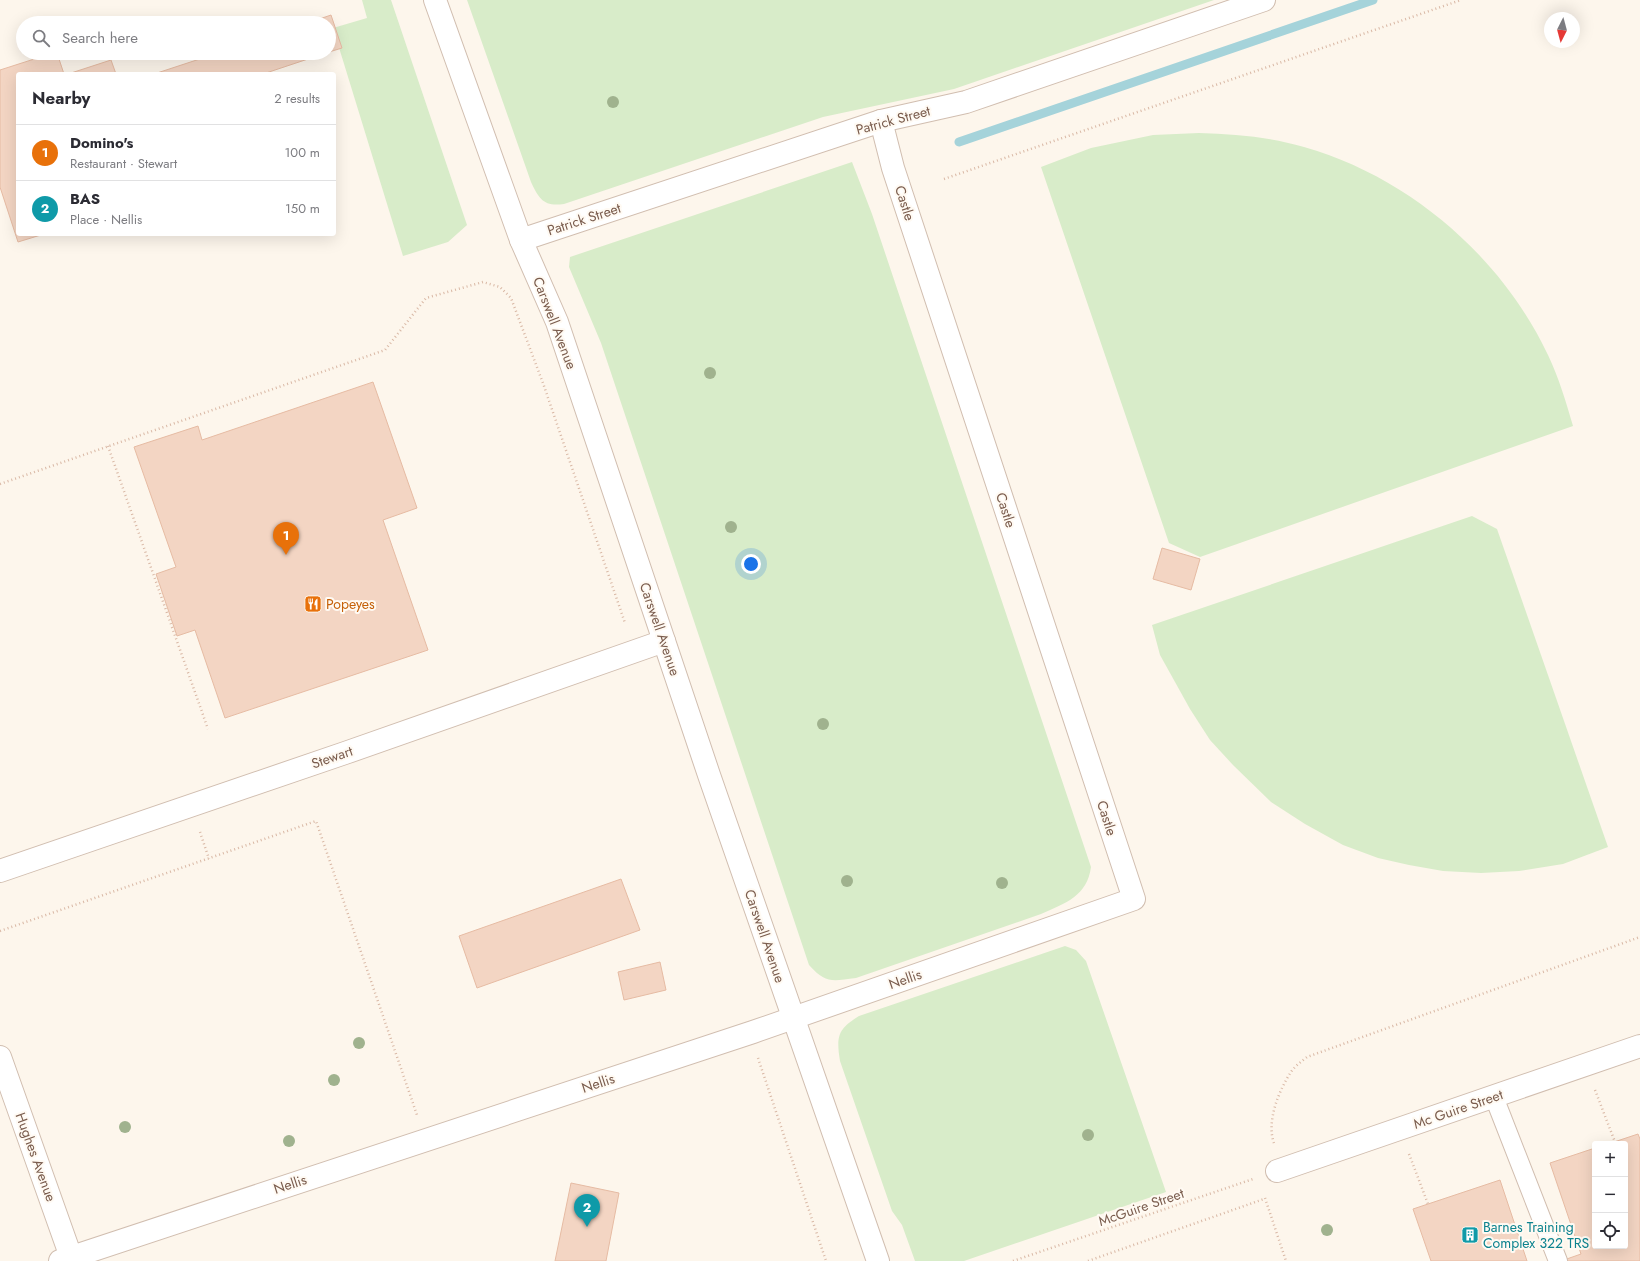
<!DOCTYPE html>
<html lang="en">
<head>
<meta charset="utf-8">
<style>
  :root { --surface:#fff; --page:#f7f7f7; --text:#2b2b33; --muted:#7c7c81; --line:#e1e1e2; --accent:#2563eb }
  body { margin:0; font-family:Jost,sans-serif; background:var(--page); color:var(--text) }
  .controls { position:absolute; right:12px; bottom:12px; display:grid; overflow:hidden; border-radius:4px; box-shadow:0 4px 16px #0002 }
  .controls button { width:36px; height:36px; display:grid; place-items:center; padding:0; border:0; border-bottom:1px solid var(--line); background:var(--surface); color:var(--text); font:20px sans-serif }
  .compass { position:absolute; left:1544px; top:12px; width:36px; height:36px; border-radius:50%; background:var(--surface); box-shadow:0 4px 16px #0002; rotate:186deg }
  .you { position:absolute; left:751px; top:564px; width:14px; height:14px; margin:-10px; border:3px solid #fff; border-radius:50%; background:#1a73e8; box-shadow:0 0 0 6px #1a73e833 }
  .badge { display:grid; place-items:center; width:26px; height:26px; border-radius:50%; background:var(--accent); color:#fff; font-size:13px; font-weight:700 }
  .pin { position:absolute; translate:-50% -33px; filter:drop-shadow(0 1px 2px #0008) }
  .pin::after { content:''; position:absolute; top:21px; width:14px; height:12px; background:inherit; clip-path:polygon(0 0,100% 0,50% 100%) }
  .list { margin:0; padding:0; list-style:none }
  h2 { display:flex; justify-content:space-between; align-items:center; height:52px; margin:0; padding:0 16px; font-size:17px }
  h2 small { font-size:13px; font-weight:400; color:var(--muted) }
  .list li { display:grid; grid-template-columns:26px 1fr auto; gap:12px; align-items:center; box-sizing:border-box; height:56px; padding:0 16px; border-top:1px solid var(--line) }
  .list b { display:block; font-size:15px; white-space:nowrap }
  .list p { margin:0; font-size:13px; white-space:nowrap; color:var(--muted) }
  .list em { font-size:13px; font-style:normal; color:var(--muted) }
  .icon { flex:none; width:22px; height:22px; fill:none; stroke:currentColor; stroke-width:2; stroke-linecap:round; stroke-linejoin:round }
  .map { position:relative; flex:none; width:1640px; height:1261px; overflow:hidden }
  .search { position:absolute; background:var(--surface); box-shadow:0 4px 16px #0002; left:16px; top:16px; width:320px; height:44px; display:flex; align-items:center; gap:10px; box-sizing:border-box; padding:0 14px; border-radius:22px; color:var(--muted); font-size:15px }
  .panel { position:absolute; background:var(--surface); box-shadow:0 4px 16px #0002; left:16px; top:72px; width:320px; height:164px; border-radius:4px }
  .map>svg:first-child { display:block }
</style>
</head>
<body>
<div class="map">
<svg width="1640" height="1261" viewBox="0 0 1640 1261">
  <rect width="100%" height="100%" fill="#fdf6ec"/>
  <!-- green -->
  <g fill="#d8ecc9">
    <path d="M362 0H391L467 225 448 242 403 256 333 28 367 18Z"/>
    <path d="M467 0H1214L954 89 823 117 564 204C544 207 539 199 531 182Z"/>
    <path d="M1199 133C1235 134 1270 137 1304 147 1409 177 1501 256 1548 355 1559 378 1566 402 1573 426L1200 557 1169 543 1041 167 1091 148 1153 135Z"/>
    <path d="M852 162 872 214 1091 867C1087 896 1066 903 1041 914L856 978C832 981 826 984 809 965L601 343 569 267 570 257Z"/>
    <path d="M1472 516 1497 529 1608 847 1563 864 1519 871 1481 873 1443 871 1409 865 1378 858 1343 845 1305 824 1271 802 1233 765 1210 740 1190 709 1160 655 1152 625Z"/>
    <path d="M1065 946 1076 950 1086 961 1166 1192 964 1261H915L902 1225 892 1211 840 1061C836 1036 838 1029 859 1016Z"/>
  </g>
  <g fill="none" stroke-linecap="round" stroke-linejoin="round">
    <!-- stream -->
    <path stroke="#a5d3da" stroke-width="9" d="M959 142 1373 0"/>
  </g>
  <!-- building -->
  <g fill="#f3d5c3" stroke="#e6bba3">
    <path d="M331 15 342 48 329 52V23H308Z"/>
    <path d="M53 53H57L64 74H18V234H44L18 242 0 187V70Z"/>
    <path d="M218 53H326L263 74H154Z"/>
    <path d="M111 60 116 74H68Z"/>
    <path d="M373 382 417 508 383 520 428 650 225 718 195 630 177 636 156 574 176 567 134 447 198 426 202 440Z"/>
    <path d="M1162 548 1200 559 1191 590 1153 579Z"/>
    <path d="M621 879 640 930 477 988 459 936Z"/>
    <path d="M660 962 666 990 624 1000 618 972Z"/>
    <path d="M1638 1134 1640 1139V1261H1561L1581 1254 1550 1163 1595 1148V1246H1625V1144H1608Z"/>
    <path d="M1500 1180 1527 1261H1431L1413 1209Z"/>
    <path d="M571 1183 619 1193 606 1261H555Z"/>
  </g>
  <g fill="none" stroke-linecap="round" stroke-linejoin="round">
    <!-- service casing -->
    <g stroke="#d1beb0" stroke-width="20">
      <path id="service" d="M1494 1097 1558 1261"/>
    </g>
    <!-- minor casing -->
    <g stroke="#d1beb0" stroke-width="24">
      <g id="minor">
        <path d="M521 240 881 121 966 102 1264 0"/>
        <path d="M0 871 345 753 664 641"/>
        <path d="M0 1057 71 1257"/>
        <path d="M1277 1171 1640 1046"/>
        <path d="M60 1261 753 1032 1134 899 893 168 881 121"/>
      </g>
    </g>
    <!-- tertiary casing -->
    <g stroke="#d1beb0" stroke-width="24">
      <path id="tertiary" d="M435 0 521 240 557 322 709 775 878 1261"/>
    </g>
    <!-- path -->
    <g stroke="#d9b8a5" stroke-width="2.5" stroke-dasharray="1 3" stroke-linecap="butt">
      <path d="M944 179 1461 0"/>
      <path d="M108 446 208 729"/>
      <path d="M0 484 385 350 426 298 483 282 500 287 511 298 544 386 625 623"/>
      <path d="M200 832 209 859"/>
      <path d="M0 931 316 821 417 1115"/>
      <path d="M758 1058 826 1261"/>
      <path d="M1595 1090 1615 1142"/>
      <path d="M1274 1143C1266 1122 1279 1090 1291 1072 1295 1066 1301 1062 1307 1057L1640 937"/>
      <path d="M1409 1154 1428 1204"/>
      <path d="M1265 1198 1286 1261"/>
      <path d="M1013 1261 1253 1179"/>
      <path d="M1088 1261 1264 1199"/>
    </g>
    <!-- service -->
    <use href="#service" stroke="#fff" stroke-width="18"/>
    <!-- minor -->
    <use href="#minor" stroke="#fff" stroke-width="22"/>
    <!-- tertiary -->
    <use href="#tertiary" stroke="#fff" stroke-width="22"/>
  </g>
  <!-- trees -->
  <g fill="#a0b28e">
    <circle cx="613" cy="102" r="6"/>
    <circle cx="710" cy="373" r="6"/>
    <circle cx="731" cy="527" r="6"/>
    <circle cx="823" cy="724" r="6"/>
    <circle cx="847" cy="881" r="6"/>
    <circle cx="1002" cy="883" r="6"/>
    <circle cx="359" cy="1043" r="6"/>
    <circle cx="334" cy="1080" r="6"/>
    <circle cx="125" cy="1127" r="6"/>
    <circle cx="1088" cy="1135" r="6"/>
    <circle cx="289" cy="1141" r="6"/>
    <circle cx="1327" cy="1230" r="6"/>
  </g>
  <!-- icons -->
  <defs>
    <g id="restaurant-square" transform="scale(0.9)"><rect x="-9" y="-9" width="18" height="18" rx="4" fill="#e8710a" stroke="#fffaf3"/><path d="M-5-6h1v4h1v-4h1v4h1v-4h1v5L-1.5 .5V6h-2V.5L-5-1ZM5-6V6H3V1.5H1.5Q1.5-4 5-6Z" fill="#fff"/></g>
    <g id="building-square" transform="scale(0.9)"><rect x="-9" y="-9" width="18" height="18" rx="4" fill="#0f9aa8" stroke="#fffaf3"/><path d="M-4-6H4V6H1V3H-1V6H-4ZM-2.5-4.3h1.7v1.8h-1.7ZM.8-4.3h1.7v1.8H.8ZM-2.5-1h1.7V.8h-1.7ZM.8-1h1.7V.8H.8Z" fill="#fff"/></g>
  </defs>
  <g fill-rule="evenodd">
    <use href="#restaurant-square" x="313" y="604"/>
    <use href="#building-square" x="1470" y="1235"/>
  </g>
  <g text-anchor="middle" dominant-baseline="central" stroke-width="4" stroke-linejoin="round" paint-order="stroke">
    <!-- street labels -->
    <g font-size="14" fill="#7a5c4d" stroke="#fffaf3">
      <text transform="translate(893 120) rotate(-15)">Patrick Street</text>
      <text transform="translate(905 203) rotate(72)">Castle</text>
      <text transform="translate(584 219) rotate(-18)">Patrick Street</text>
      <text transform="translate(555 323) rotate(69)">Carswell Avenue</text>
      <text transform="translate(1006 510) rotate(72)">Castle</text>
      <text transform="translate(660 629) rotate(71)">Carswell Avenue</text>
      <text transform="translate(332 757) rotate(-19)">Stewart</text>
      <text transform="translate(1107 818) rotate(72)">Castle</text>
      <text transform="translate(765 936) rotate(71)">Carswell Avenue</text>
      <text transform="translate(905 979) rotate(-19)">Nellis</text>
      <text transform="translate(598 1083) rotate(-18)">Nellis</text>
      <text transform="translate(1458 1109) rotate(-19)">Mc Guire Street</text>
      <text transform="translate(36 1157) rotate(70)">Hughes Avenue</text>
      <text transform="translate(290 1184) rotate(-18)">Nellis</text>
      <text transform="translate(1141 1207) rotate(-19)">McGuire Street</text>
    </g>
    <!-- food labels -->
    <g font-size="14" fill="#c56008" stroke="#fffaf3" text-anchor="start">
      <text x="326" y="604">Popeyes</text>
    </g>
    <!-- culture labels -->
    <g font-size="14" fill="#0d838f" stroke="#fffaf3" text-anchor="start">
      <text x="1483" y="1227">Barnes Training<tspan x="1483" dy="16">Complex 322 TRS</tspan></text>
    </g>
  </g>
</svg>
<div class="controls">
<button>+</button>
<button>−</button>
<button><svg class="icon" aria-label="locate" viewBox="0 0 24 24"><circle cx="12" cy="12" r="6"/><path d="M12 2v4M12 18v4M2 12h4M18 12h4"/></svg></button>
</div>
<svg class="compass" viewBox="-18 -18 36 36"><path d="M0-13l5 13h-10z" fill="#e53935"/><path d="M0 13l5-13h-10z" fill="#7c7c81"/></svg>
<div class="you"></div>
<div class="pin badge" style="left:286px;top:555px;background:#e8710a">1</div>
<div class="pin badge" style="left:587px;top:1227px;background:#0f9aa8">2</div>
<div class="search"><svg class="icon" aria-label="search" viewBox="0 0 24 24"><circle cx="10" cy="10" r="6"/><path d="M15 15l6 6"/></svg>Search here</div>
<section class="panel">
<h2>Nearby<small>2 results</small></h2>
<ul class="list">
<li><span class="badge" style="background:#e8710a">1</span><div><b>Domino's</b><p>Restaurant · Stewart</p></div><em>100 m</em></li>
<li><span class="badge" style="background:#0f9aa8">2</span><div><b>BAS</b><p>Place · Nellis</p></div><em>150 m</em></li>
</ul>
</section>
</div>
</body>
</html>
